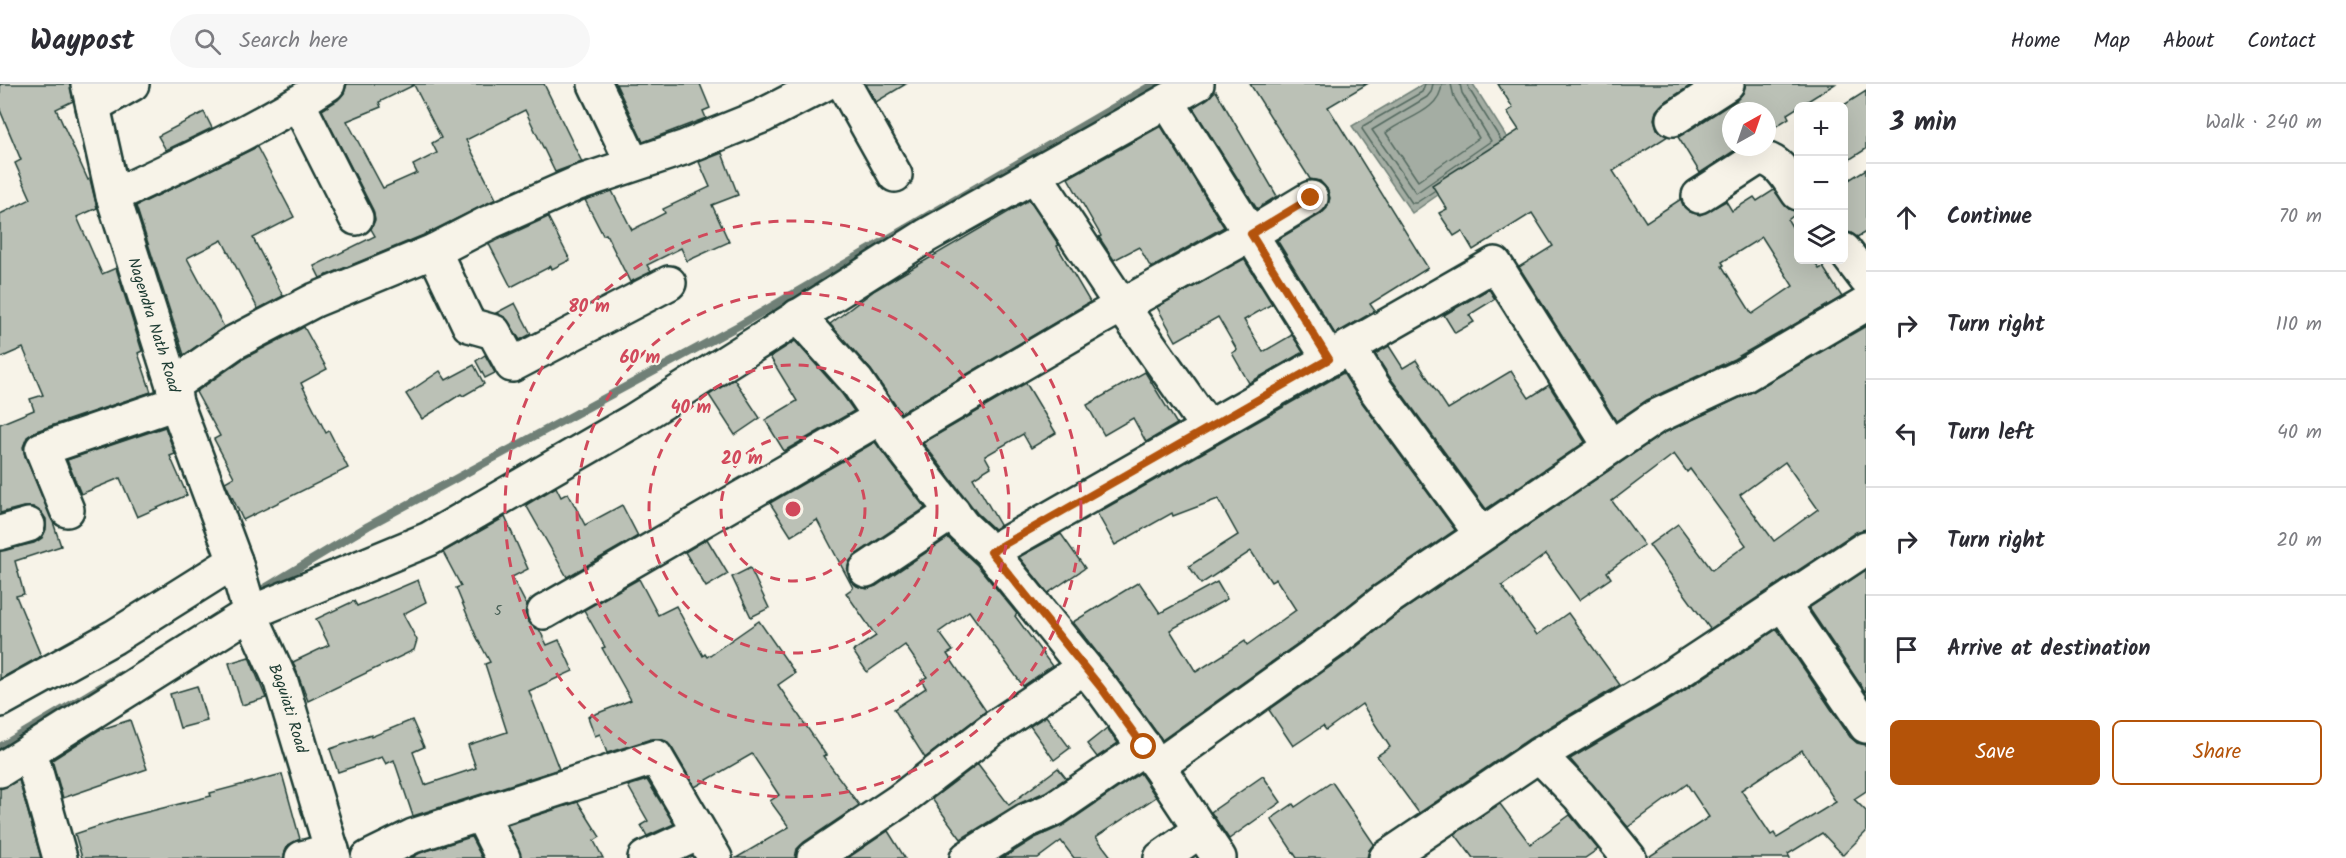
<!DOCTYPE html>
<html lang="en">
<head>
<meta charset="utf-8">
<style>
  :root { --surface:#fff; --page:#f7f7f7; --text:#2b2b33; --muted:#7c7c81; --line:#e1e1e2; --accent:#b45309 }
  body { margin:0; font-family:Kalam,sans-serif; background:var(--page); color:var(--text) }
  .controls { position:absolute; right:18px; top:18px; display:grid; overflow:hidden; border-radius:9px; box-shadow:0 6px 24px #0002 }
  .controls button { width:54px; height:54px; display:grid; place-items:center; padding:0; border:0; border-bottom:2px solid var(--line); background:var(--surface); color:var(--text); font:30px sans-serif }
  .compass { position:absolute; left:1722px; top:18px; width:54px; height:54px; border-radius:50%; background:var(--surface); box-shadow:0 6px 24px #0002; rotate:40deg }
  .stop { position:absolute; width:18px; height:18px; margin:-14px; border:4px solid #b45309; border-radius:50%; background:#fff }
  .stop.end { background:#b45309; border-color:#fff; box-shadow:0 2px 6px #0008 }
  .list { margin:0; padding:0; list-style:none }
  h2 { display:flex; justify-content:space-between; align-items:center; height:78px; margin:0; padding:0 24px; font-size:26px }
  h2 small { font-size:20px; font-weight:400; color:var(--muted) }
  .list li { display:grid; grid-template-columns:39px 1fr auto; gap:18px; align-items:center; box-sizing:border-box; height:108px; padding:0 24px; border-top:2px solid var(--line) }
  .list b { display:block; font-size:22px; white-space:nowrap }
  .list em { font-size:20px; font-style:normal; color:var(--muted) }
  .actions { display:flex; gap:12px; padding:18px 24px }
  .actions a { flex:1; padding:14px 0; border:2px solid var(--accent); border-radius:9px; text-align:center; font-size:21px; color:var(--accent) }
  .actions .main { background:var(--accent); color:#fff }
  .icon { flex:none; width:33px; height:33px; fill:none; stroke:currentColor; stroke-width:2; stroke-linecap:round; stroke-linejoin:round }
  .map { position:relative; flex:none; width:1866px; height:774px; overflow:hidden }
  header { display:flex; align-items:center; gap:36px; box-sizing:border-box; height:84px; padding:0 30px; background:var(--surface); border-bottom:2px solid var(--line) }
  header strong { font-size:28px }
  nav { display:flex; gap:33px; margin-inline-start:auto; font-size:21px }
  .search { width:420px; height:54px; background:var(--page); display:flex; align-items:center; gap:15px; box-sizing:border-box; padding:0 21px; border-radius:33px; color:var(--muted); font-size:22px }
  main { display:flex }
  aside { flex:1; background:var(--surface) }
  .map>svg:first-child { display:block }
</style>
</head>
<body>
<header>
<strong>Waypost</strong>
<div class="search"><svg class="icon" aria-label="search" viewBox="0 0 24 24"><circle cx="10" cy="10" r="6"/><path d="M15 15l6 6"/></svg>Search here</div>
<nav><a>Home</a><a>Map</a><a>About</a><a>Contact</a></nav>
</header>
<main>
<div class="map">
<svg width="1866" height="774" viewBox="0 0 1866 774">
  <rect width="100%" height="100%" fill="#f7f3e8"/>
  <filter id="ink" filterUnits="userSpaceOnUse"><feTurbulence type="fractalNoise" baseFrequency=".0167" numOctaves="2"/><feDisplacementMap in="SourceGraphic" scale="12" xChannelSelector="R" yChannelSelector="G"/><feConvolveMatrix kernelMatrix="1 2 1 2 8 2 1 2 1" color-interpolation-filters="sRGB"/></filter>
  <g filter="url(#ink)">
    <!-- water -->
    <path fill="#a4ada3" stroke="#6f8077" stroke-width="1.5" d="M1423 0H1473L1511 60 1412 129 1352 42Z"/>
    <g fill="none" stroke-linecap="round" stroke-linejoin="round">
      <!-- shore -->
      <g stroke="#546a60" stroke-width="1.5">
        <path d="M1425 0 1422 8 1363 42 1362 45 1412 119H1416L1434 107"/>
        <path d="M1433 0 1431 8 1427 13 1372 46 1416 109 1491 57 1462 9 1460 0"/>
        <path d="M1442 0C1440 28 1403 34 1386 49L1418 97 1479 54 1454 13 1451 0"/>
        <path d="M1468 0 1469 5 1501 56"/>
      </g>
      <!-- stream -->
      <g stroke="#6f8077" stroke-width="8">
        <path d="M255 510 368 442 738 242 1154 0"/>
        <path d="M0 663 121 591"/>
      </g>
    </g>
    <!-- building -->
    <g fill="#bbc1b6" stroke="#1f3d34" stroke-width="1.5" fill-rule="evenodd">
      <path d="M0 0H70L73 17 56 25 88 96 90 95 97 124 77 133 102 190 116 184 142 267 138 269 151 308 36 347 27 353 23 363 25 372 53 438 61 462 15 477 24 510 16 512 41 572 0 595V467L34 459 42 454 46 445V435L41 428 33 423H23L0 429V340L34 326 30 315 43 311 23 264 0 274V130L31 115 15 79 21 76 0 26Z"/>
      <path d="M347 0H544L582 78 555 88 525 26 466 56 496 115 426 150 320 194 314 182 375 152 371 145 375 136 373 126 322 26 338 16 344 9ZM414 1 441 54 432 59 437 69 413 81 417 89 383 104 347 37 381 23 379 18Z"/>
      <path d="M616 0H700L710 24 703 27 706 34 643 58Z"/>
      <path d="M866 0H906L876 18Z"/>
      <path d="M1250 0H1367L1328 23 1428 184 1370 220 1375 227 1335 250 1277 156 1321 130 1327 124 1330 114 1327 105 1320 97 1310 95Z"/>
      <path d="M1498 0H1693L1663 19 1656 27 1654 35 1657 45 1668 52 1613 87 1646 138 1681 115 1684 123 1690 128 1700 131 1726 117 1732 127 1754 113 1757 117 1774 106 1789 125 1798 128 1788 136 1798 153V176H1813L1819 185 1823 183 1842 213 1734 275 1647 316 1616 337 1519 183 1553 162 1532 129 1473 166 1462 147 1454 152 1439 129 1447 125 1432 101 1519 46 1507 28 1513 24ZM1762 153 1793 202 1752 230 1722 182 1724 181 1722 178Z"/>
      <path d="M1746 0H1835L1787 30 1789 34 1767 48V27H1731V63H1740L1700 89 1678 53 1737 16 1743 9Z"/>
      <path d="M1216 7 1277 112 1257 125 1193 24Z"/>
      <path d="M1866 7V65L1844 79V21Z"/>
      <path d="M204 28 212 44 166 66 158 52Z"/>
      <path d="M1161 42 1224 143 1151 184 1139 163 1114 176 1099 153 1101 152 1068 94Z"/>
      <path d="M257 63 294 133 253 154 283 212 258 225 222 156 187 174 224 243 184 271 136 122Z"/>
      <path d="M722 69 738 111 712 121 729 158 687 177 681 164 647 181 651 188 630 198 606 150 603 151 585 116 612 107 632 146 665 129 663 125 710 103 699 78Z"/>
      <path d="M1866 85V148L1857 153 1851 149 1844 148V99Z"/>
      <path d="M1029 116 1059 161 1057 162 1090 218 901 329 871 286 830 240 875 206Z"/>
      <path d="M548 133 570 176 552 185 551 182 511 203 489 160Z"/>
      <path d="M1244 175 1272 220 1244 236 1263 268 1292 251 1303 268 1249 299 1232 269 1237 266 1218 233 1176 257 1157 223Z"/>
      <path d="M1489 205 1495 215 1469 231 1474 238 1455 249 1444 231Z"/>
      <path d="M515 219 531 250 520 256 506 234 496 229Z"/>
      <path d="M1866 242V445L1856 448 1710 545 1649 461 1678 440 1712 486 1746 461 1690 385 1687 388 1674 370 1612 417 1644 461 1607 488 1611 494 1579 516 1546 470 1502 502 1537 551 1568 529 1620 601 1529 655 1419 729 1377 672 1390 663 1362 620 1326 646 1323 642 1293 662 1269 626 1344 573 1395 532 1664 349 1752 308ZM1785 378 1818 425 1774 457 1740 411Z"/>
      <path d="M304 243 327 285 301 299 326 349 329 347 348 384 243 436 225 398 234 393 214 355 220 352 196 308 243 275Z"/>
      <path d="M795 257 842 310 854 327 784 367 765 336 797 317 770 273Z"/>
      <path d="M1389 262 1403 284 1416 276 1448 325 1511 287 1529 314 1549 301 1585 358 1486 425 1389 292 1375 270Z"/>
      <path d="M485 271 495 289 485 294 476 277Z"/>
      <path d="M474 281 484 300 463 312 461 310 422 335 406 310 440 287 446 296Z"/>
      <path d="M1145 288 1177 340 1146 358 1133 334 1104 351 1087 321Z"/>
      <path d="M1343 289 1358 313 1455 446 1373 502 1321 543 1162 656 1117 594 1073 538 1139 498 1160 529 1217 498 1227 515 1170 546 1196 588 1245 557 1247 561 1296 526 1276 495 1271 498 1251 467 1201 500 1189 482 1238 451 1218 415 1173 432 1172 429 1115 461 1097 429Z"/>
      <path d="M734 295 760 334 735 351 709 311Z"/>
      <path d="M1026 299 1056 349 1031 364 1023 350 985 372 991 383 973 394 1000 441 994 445 977 429 923 359Z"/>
      <path d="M165 343 175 370 170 372 187 411 137 433 120 394 81 410 67 376Z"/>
      <path d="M875 358 925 424 855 471 849 478 847 487 851 497 857 502 867 505 876 502 948 454 977 481 1017 530 1015 532 1052 582 1023 602 969 527 939 548 953 567 947 570 986 627 925 674 894 625 926 604 921 596 927 593 905 561 867 588 853 567 876 552 846 509 853 504 817 436 791 452 770 419Z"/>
      <path d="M556 403 561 413 568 409 585 441 622 421 638 452 567 493 526 421Z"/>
      <path d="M505 433 528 485 512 493 527 522 525 529 528 537 539 545 547 561 559 556 573 587 529 607 559 685 413 732 394 676 386 680 382 673 338 688 330 665 371 651V653L412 636 424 663 413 668 425 701 476 684 468 661 507 648 485 580 490 578 476 552 456 504 461 502 443 468Z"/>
      <path d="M1061 450 1085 484 1048 509 1019 473Z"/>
      <path d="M707 455 728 490 706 503 685 468Z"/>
      <path d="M750 484 769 524 751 533 732 493Z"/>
      <path d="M1866 486V609L1809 524Z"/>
      <path d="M639 495 658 531 676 522 703 572 705 570 707 573 759 537 795 589 778 601 826 671 823 672 859 721 804 758 797 765 795 774H736L789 743 770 717 779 711 752 670 695 703 672 664 666 657 659 655H651L607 669 600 650 595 652 588 633 631 616 602 564 605 563 584 526Z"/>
      <path d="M418 496 426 518 403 530 417 556 414 566 308 617 293 578 329 561 316 535 354 517 357 522Z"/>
      <path d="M1777 545 1850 653 1857 659 1866 661V707L1854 715 1866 727V748L1843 771 1822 749 1788 770 1790 774H1647L1709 733 1687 700 1628 743 1570 675 1673 614ZM1802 666 1836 718 1777 754 1774 749 1771 751 1741 706Z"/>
      <path d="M249 573 266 614 242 621 229 579Z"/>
      <path d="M197 602 207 637 180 644 170 610Z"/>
      <path d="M1046 632 1070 664 1054 676 1030 642Z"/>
      <path d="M130 636 147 685 63 714 52 676 99 646Z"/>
      <path d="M1107 644 1118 659 1097 673 1087 660Z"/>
      <path d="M978 680 1009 721 1058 684 1066 694 1045 708 1016 721 961 755 932 715Z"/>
      <path d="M1140 689 1156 713 1096 753 1112 774H1074L1061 757 1038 774H1003L1035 754 1064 741Z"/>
      <path d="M282 690 300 755 288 761 284 774H82L75 750 123 734 211 712 210 709Z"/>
      <path d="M1263 692 1281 718 1229 755 1211 728Z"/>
      <path d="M19 696 41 774H0V705Z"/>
      <path d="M647 696 674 740 647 752 641 741 648 737 628 702Z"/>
      <path d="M1332 698 1374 760 1369 766 1367 774H1297L1271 735 1293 720 1295 723Z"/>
      <path d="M578 718 600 753 594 757 603 774H522L507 741Z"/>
      <path d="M1500 720 1530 760 1570 731 1598 765 1585 774H1473L1455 750Z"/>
      <path d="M888 747 905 774H848Z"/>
      <path d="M471 753 482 774H411L420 769Z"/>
    </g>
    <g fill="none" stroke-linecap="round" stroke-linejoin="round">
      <!-- minor casing -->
      <g stroke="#1f3d34" stroke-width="38">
        <g id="minor">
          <path id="s1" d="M88 0 113 112 173 301 176 319 235 477 250 529 281 598 334 774"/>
          <path d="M595 0 633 80"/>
          <path d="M844 0 895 91"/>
          <path d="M1167 17 1329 275"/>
          <path d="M298 19 356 134"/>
          <path d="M93 22 132 0"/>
          <path d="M1673 35 1727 0"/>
          <path d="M1035 91 1122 222 1208 344"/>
          <path d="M113 112C186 78 260 44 328 0"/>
          <path d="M1699 112 1758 74C1779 75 1787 93 1798 109"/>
          <path d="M1844 166 1866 195"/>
          <path d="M434 167 469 241 494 248 512 281 669 199"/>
          <path d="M798 232 857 298 895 354 963 442 991 468 1102 605 1158 682 1219 774"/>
          <path d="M1349 263 1373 302 1481 450"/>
          <path d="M173 301 233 259 315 216 434 167 490 138 578 99 683 64 762 32 824 0"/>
          <path d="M895 354 1096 236 1251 150 1311 114"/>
          <path d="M67 426 42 365 176 319"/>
          <path d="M0 449 28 441"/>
          <path d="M991 468 1495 180 1610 362"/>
          <path d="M866 486 953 428"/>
          <path d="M1783 520 1866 642"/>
          <path d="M544 528 881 333"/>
          <path d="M0 616 114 553 235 477"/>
          <path d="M30 667 60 774"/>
          <path d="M1539 671 1579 712 1629 774"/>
          <path d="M1158 682 1332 558 1384 517 1655 333 1743 292 1866 220"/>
          <path d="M0 686 250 529 429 455 633 337 926 152 1197 0"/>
          <path d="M481 730 503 774"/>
          <path d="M302 774 332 766"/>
          <path d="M368 774 413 752 656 673 715 774"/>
          <path d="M645 774 699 749"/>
          <path d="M814 774 899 717 994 644 1083 584"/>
          <path d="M967 774 1026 737 1054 725 1145 663"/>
          <path d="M1161 774 1201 746"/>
          <path d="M1386 774 1539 671 1663 598 1866 464"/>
        </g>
      </g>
      <!-- minor -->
      <use href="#minor" stroke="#f7f3e8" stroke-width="33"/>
    </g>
  </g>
  <g fill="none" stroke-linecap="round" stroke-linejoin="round" filter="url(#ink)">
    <!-- route -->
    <path stroke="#b45309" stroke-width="8" d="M1144 663 1102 605 991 468 1329 275 1251 150 1311 114"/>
  </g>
  <!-- distance rings -->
  <g fill="none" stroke="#d1495b" stroke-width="3" stroke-dasharray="10 8">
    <circle cx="793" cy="425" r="72"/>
    <circle cx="793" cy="425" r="144"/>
    <circle cx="793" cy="425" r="216"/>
    <circle cx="793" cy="425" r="288"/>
  </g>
  <g text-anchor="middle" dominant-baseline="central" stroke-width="4.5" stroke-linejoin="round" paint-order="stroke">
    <!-- number labels -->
    <g font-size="14" fill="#465e54">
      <text x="498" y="527">5</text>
    </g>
    <!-- street labels -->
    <g font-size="16" fill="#1f3d34" stroke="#f7f3e8">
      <text stroke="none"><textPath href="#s1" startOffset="250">Nagendra Nath Road</textPath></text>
      <text stroke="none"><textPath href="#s1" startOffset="657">Baguiati Road</textPath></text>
    </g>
  </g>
  <circle cx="793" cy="425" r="9" fill="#d1495b" stroke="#f7f3e8" stroke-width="3"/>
  <g font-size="18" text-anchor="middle" font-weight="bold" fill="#d1495b" stroke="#f7f3e8" stroke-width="4.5" stroke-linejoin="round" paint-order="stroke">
    <text x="589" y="228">80 m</text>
    <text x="640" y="279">60 m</text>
    <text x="691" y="329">40 m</text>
    <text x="742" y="380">20 m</text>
  </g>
</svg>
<div class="controls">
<button>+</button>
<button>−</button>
<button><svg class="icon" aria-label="layers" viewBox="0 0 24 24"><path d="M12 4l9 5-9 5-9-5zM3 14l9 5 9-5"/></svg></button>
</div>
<svg class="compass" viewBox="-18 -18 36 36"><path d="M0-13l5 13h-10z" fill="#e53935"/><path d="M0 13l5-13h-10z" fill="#7c7c81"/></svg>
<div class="stop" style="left:1144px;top:663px"></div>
<div class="stop end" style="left:1311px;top:114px"></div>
</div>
<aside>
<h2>3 min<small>Walk · 240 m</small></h2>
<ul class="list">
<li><svg class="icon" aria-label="ahead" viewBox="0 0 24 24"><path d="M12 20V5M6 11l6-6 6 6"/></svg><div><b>Continue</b></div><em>70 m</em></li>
<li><svg class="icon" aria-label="right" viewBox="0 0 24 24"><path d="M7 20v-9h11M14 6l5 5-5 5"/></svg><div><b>Turn right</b></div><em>110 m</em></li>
<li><svg class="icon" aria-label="left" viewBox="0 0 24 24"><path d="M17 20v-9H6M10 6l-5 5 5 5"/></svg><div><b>Turn left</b></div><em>40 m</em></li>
<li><svg class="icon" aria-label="right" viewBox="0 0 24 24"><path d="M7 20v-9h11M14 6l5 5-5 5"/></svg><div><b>Turn right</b></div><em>20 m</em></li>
<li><svg class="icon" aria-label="arrive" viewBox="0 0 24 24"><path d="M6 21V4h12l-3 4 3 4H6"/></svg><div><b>Arrive at destination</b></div></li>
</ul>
<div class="actions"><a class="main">Save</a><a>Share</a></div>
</aside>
</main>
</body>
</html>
